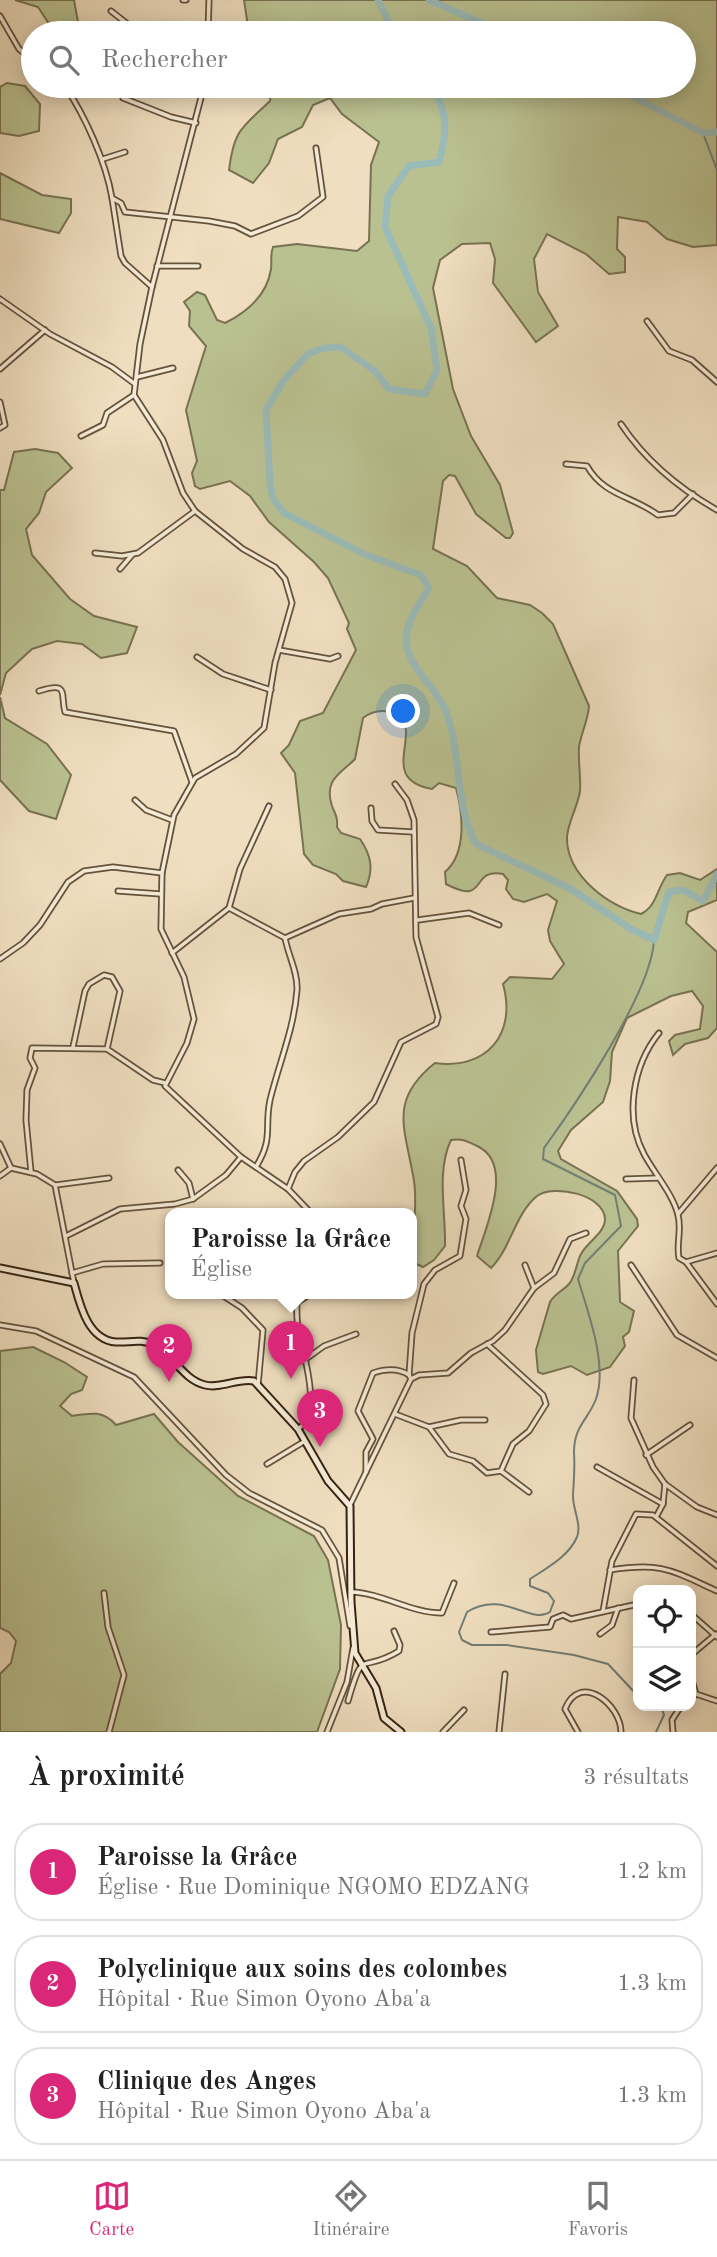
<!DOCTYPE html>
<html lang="fr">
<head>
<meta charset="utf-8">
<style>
  :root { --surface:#fff; --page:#f2f2f2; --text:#222; --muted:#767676; --line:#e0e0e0; --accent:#db2777 }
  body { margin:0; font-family:"Old Standard TT",serif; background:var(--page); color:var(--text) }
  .controls { position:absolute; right:21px; bottom:21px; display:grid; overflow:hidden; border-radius:14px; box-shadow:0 4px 18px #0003 }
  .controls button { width:63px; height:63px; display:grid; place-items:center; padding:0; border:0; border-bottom:2px solid var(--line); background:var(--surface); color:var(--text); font:35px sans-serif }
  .you { position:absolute; left:404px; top:712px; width:24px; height:24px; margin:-18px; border:5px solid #fff; border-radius:50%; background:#1a73e8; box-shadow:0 0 0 10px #1a73e833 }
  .badge { display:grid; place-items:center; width:46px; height:46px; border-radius:50%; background:var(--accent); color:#fff; font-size:23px; font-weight:700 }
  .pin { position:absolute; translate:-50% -58px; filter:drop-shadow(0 2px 4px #0008) }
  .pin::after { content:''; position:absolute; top:37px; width:24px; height:21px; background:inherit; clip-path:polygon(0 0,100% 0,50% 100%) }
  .popup { position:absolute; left:165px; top:1208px; width:252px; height:91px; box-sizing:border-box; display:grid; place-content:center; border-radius:14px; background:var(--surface); filter:drop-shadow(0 2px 5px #0005); font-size:23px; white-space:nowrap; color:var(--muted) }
  .popup b { font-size:26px; color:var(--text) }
  .popup::after { content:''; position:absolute; left:50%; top:100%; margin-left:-14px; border:14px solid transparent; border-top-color:var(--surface) }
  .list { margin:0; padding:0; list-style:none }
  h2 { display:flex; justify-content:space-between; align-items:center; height:91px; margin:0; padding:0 28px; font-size:30px }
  h2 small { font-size:23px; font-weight:400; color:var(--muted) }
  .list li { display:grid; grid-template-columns:46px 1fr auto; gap:21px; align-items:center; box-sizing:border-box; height:98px; margin:0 14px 14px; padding:0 14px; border:2px solid var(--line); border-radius:28px }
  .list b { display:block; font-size:26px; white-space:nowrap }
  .list p { margin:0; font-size:23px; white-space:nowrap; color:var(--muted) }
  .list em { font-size:23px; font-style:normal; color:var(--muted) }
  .icon { flex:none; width:38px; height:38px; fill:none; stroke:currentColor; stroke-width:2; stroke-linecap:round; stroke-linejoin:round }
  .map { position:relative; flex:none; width:717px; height:1732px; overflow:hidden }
  .search { position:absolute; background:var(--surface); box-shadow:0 4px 18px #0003; left:21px; right:21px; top:21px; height:77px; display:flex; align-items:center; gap:18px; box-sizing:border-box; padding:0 24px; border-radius:38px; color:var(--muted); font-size:26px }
  .sheet { height:427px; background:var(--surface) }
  nav { display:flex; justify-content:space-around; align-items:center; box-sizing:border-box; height:98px; border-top:2px solid var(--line); background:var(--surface); font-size:19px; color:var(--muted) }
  nav a { display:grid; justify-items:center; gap:4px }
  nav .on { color:var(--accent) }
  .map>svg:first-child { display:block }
</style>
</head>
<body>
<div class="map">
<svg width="717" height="1732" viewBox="0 0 717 1732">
  <rect width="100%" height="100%" fill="#efdebf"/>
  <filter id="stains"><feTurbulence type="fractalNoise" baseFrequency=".00286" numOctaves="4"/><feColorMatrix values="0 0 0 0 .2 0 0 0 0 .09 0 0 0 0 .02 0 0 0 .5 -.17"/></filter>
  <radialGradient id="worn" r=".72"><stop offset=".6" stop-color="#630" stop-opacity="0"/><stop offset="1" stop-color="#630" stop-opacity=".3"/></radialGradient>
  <!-- green -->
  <g fill="#bac191" stroke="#787252" stroke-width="2">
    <path d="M15 0H74L80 33H55L38 7Z"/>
    <path d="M244 0H717V245L693 247 667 239 647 222 618 217 617 249 625 257V272L609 274 586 254 547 234 534 259 538 292 558 326 536 342 493 283 495 259 490 243 462 244 440 260 433 288 453 389 471 436 500 485 513 533 510 538H506L476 514 455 476 449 475 443 481 433 549 467 566 497 598 530 605 542 613 553 624 589 706C588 721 581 733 579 747 578 762 581 776 580 791 578 806 568 822 567 837 566 874 608 907 641 914 657 906 657 888 667 875L680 873 700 880 717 869V900L688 912 686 923 717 952V1028L708 1038 685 1044 673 1055 669 1041 675 1035 700 1029 703 1006 692 991 671 996 627 1018 612 1052 610 1081 603 1102 571 1130 558 1151 561 1159 617 1191 637 1219 638 1226 618 1251 620 1302 634 1311 629 1332 623 1337 625 1346 610 1367 587 1375 571 1366 543 1374 538 1372 536 1350 550 1302C555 1293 563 1291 569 1284 576 1276 576 1263 581 1254 587 1242 605 1233 605 1219 604 1194 553 1184 537 1196 515 1214 511 1248 491 1268L477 1256C486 1227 515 1163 477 1146 467 1141 462 1138 451 1140 436 1171 446 1213 445 1246L434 1260 423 1267 412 1262C412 1235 418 1207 414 1181 406 1130 387 1101 435 1063 487 1070 517 1034 503 984L510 977 552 979 564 964 550 941 548 930 557 901 547 894 524 902 513 899 506 889 508 880 503 874C469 867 489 907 446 884L445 872C467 853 463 814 456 788L439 783 432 789C381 779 417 742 402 716 388 710 376 708 363 718L355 759C342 773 323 779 332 806 335 814 338 817 337 827L341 833 360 839C371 855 374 869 366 887L343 881 336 874 313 865 304 854 295 773 281 753 289 745 300 721 323 713 356 650 347 629 349 623 328 578 314 562 269 522 250 496 230 481 200 489 195 486 192 473 197 461 186 410 206 346 189 326 190 311 184 302 197 292 205 295 217 320 225 323C247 312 267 296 271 269 272 261 270 255 273 247L297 244 357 251 369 241 371 165 379 142 342 114 330 98 313 105 302 127 278 139 269 163 253 183 229 170C234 129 242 128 270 101L272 86H684V33H249Z"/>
    <path d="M7 83 25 86 40 104 39 131 19 136 0 133V87Z"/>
    <path d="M0 173 42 195 71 199V213L59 233 0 219Z"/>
    <path d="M35 449 58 453 72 468 46 492 39 513 26 529 32 555 70 599 94 616 137 627 127 653 101 658 82 644 57 641 32 649 6 673 0 695V490H4L14 452Z"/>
    <path d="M0 697 5 718 47 744 71 775 56 819 29 811 0 780Z"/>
    <path d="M33 1347 64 1362 87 1377 82 1390 71 1394 60 1406 72 1416C90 1413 103 1410 116 1425L154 1414 178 1442 238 1496 314 1536 328 1560 341 1625 340 1669 317 1732H0V1674L11 1663 16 1641 9 1632 0 1628V1351Z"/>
  </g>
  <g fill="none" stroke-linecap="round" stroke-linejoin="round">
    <!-- stream -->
    <g stroke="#737e76" stroke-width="2">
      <path d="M703 133 717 170"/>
      <path d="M638 1696 608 1664 574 1655 507 1645H472L462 1640 459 1632 467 1612C503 1589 530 1625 550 1612L554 1601 548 1593 530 1586V1579C547 1568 569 1556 577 1537 582 1524 572 1508 573 1494 574 1480 575 1467 574 1452 574 1426 588 1420 596 1399 608 1364 588 1313 578 1279L585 1263 621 1226 615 1195 543 1159 544 1148C576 1104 652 991 654 940"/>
      <path d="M656 1732 664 1715 661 1706"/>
    </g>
    <!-- river -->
    <g stroke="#9bbbb8" stroke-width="7">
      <path d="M378 0 394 33"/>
      <path d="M429 0 505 33"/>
      <path d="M431 86C449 111 447 134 439 162L409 166 388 196 385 227 431 328 437 370 425 394 389 389 376 372 341 347 324 348 308 354 284 380 266 410 270 483 273 499 284 513 366 555 421 575 429 588C418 607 403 624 407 647 411 670 438 689 446 712 462 754 454 804 476 844L571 889 631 929 654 940 669 892 683 890 703 901 717 874"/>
      <path d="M612 86 703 133 717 132"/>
    </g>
    <!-- street casing -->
    <g stroke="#65523d" stroke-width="7">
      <g id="street">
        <path d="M183 0H186"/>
        <path d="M111 11 139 33"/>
        <path d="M0 16 19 49 33 60"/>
        <path d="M208 33 209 0"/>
        <path d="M65 86C85 116 106 162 112 198L121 203 125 212 209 221 235 226 251 234 298 216 323 197 316 148"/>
        <path d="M204 86 152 287 140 344 134 395 163 440 183 493 195 511 243 549 275 567 285 579 292 603 275 663 264 728 236 754 195 778 174 815 162 873 161 929 184 977 194 1019 187 1043 165 1086 241 1157 288 1189 311 1213"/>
        <path d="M73 98 81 86"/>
        <path d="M123 98 171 117 196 123"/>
        <path d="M103 159 125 152"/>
        <path d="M112 198 121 256 125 263 152 287"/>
        <path d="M157 266H198"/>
        <path d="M0 299 50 334 112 367 135 384"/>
        <path d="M647 321 669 351 692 360 717 382"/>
        <path d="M0 369 45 330"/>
        <path d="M137 377 173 368"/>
        <path d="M0 402 5 425 0 428"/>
        <path d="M621 424C645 460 680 489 717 510"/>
        <path d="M81 436 103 425 107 413 134 395"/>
        <path d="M566 464 587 466C604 496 633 496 658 515L674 513 693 494"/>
        <path d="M95 553 122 556 138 553 195 511"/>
        <path d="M120 569 132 555"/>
        <path d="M279 650 330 659 338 656"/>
        <path d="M197 657 223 674 271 690"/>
        <path d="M39 691C70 681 60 694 65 712L174 731 192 782"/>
        <path d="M135 800 146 810 172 820"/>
        <path d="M371 808 372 821 378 830 413 832"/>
        <path d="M118 891 161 894"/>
        <path d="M229 908 285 938C288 955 298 972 297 990 294 1029 279 1063 270 1100 264 1129 274 1137 256 1167"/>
        <path d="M418 920 469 913 499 925"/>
        <path d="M285 938 339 914 371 909 382 904 414 898"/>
        <path d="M172 953 229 908 240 869 269 806"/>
        <path d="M0 959 23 943 40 925 68 882 84 871 113 867 162 873"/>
        <path d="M659 1033C633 1065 624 1117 644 1154 654 1173 673 1194 678 1215 682 1230 676 1244 679 1258L686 1262 717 1304"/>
        <path d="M73 1047 85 991 89 984 104 975 112 977 120 991 107 1049"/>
        <path d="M0 1144 11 1168"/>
        <path d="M178 1170 189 1183 193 1199"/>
        <path d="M31 1172 26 1120 27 1090 35 1068 30 1058 32 1048 107 1049 153 1080 165 1083"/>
        <path d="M0 1176 11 1168 37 1174 55 1185 74 1283"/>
        <path d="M626 1179 658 1178"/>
        <path d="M56 1185 109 1178"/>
        <path d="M288 1189 295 1172 304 1161 338 1137 374 1102 401 1042 436 1024 438 1017 416 937 414 820 407 800 395 784"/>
        <path d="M678 1214 717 1168"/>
        <path d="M66 1236 120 1209 175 1204 193 1199 226 1175 241 1157"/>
        <path d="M686 1262 717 1253"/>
        <path d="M631 1265 677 1335 717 1358"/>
        <path d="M72 1273 103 1264 160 1263"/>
        <path d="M534 1288 554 1273 570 1239 586 1233"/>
        <path d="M219 1293 242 1308 263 1330 258 1385"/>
        <path d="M297 1293C297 1304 296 1316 298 1327 302 1351 324 1412 298 1429"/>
        <path d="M298 1302 312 1293"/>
        <path d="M0 1325 36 1331 134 1377 226 1475 249 1493 322 1530 339 1558 350 1626"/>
        <path d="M306 1359 324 1346 356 1334"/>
        <path d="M411 1379 409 1375 412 1333 424 1284 435 1270 460 1256 466 1219 461 1206 466 1190 461 1160"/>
        <path d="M634 1380 631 1418 653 1467 665 1484 697 1507 717 1515"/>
        <path d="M395 1414 429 1427 461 1420H485"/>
        <path d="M429 1427 449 1454 473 1461 487 1473 501 1471 513 1444 529 1431 546 1404 543 1395 487 1344"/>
        <path d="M646 1455 690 1425"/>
        <path d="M267 1464 305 1441"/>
        <path d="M597 1467 663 1504"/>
        <path d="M501 1471 529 1492"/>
        <path d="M366 1472V1452L373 1439 358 1411 373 1373C385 1369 398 1368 409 1375"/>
        <path d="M350 1505 411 1379 419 1375 448 1373 471 1353 493 1341 505 1330 534 1288 525 1265"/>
        <path d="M656 1517 663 1504 665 1484"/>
        <path d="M610 1570C662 1562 671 1570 717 1591"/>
        <path d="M351 1592C383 1593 410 1613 442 1613L454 1583"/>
        <path d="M104 1593 108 1627 124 1675 109 1732"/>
        <path d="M603 1611 612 1561 636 1514 653 1515 717 1566"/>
        <path d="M691 1614 717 1637"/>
        <path d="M491 1632 550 1627 553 1619 563 1615 571 1619 638 1604"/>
        <path d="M600 1634 612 1625 618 1608"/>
        <path d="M691 1655 716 1634"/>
        <path d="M691 1677 696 1694"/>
        <path d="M691 1698 696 1694 717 1701"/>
        <path d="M348 1701C364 1645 360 1675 399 1651L400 1645 394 1631"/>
        <path d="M327 1732 347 1682 353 1648"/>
        <path d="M443 1732 464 1710"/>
        <path d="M499 1732 505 1674"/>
        <path d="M578 1732 565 1709C580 1671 621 1705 621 1732"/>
        <path d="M673 1732 672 1720 681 1706"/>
      </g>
    </g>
    <!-- secondary casing -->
    <g stroke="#372312" stroke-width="9">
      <path id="secondary" d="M0 1268 74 1283C80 1305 88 1340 116 1342 129 1343 141 1338 154 1345 174 1355 182 1379 205 1385 221 1389 237 1378 254 1381L298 1429 328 1481 350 1506 351 1602 355 1653 376 1688 384 1718 401 1732"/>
    </g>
    <!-- street -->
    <use href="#street" stroke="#f5ead5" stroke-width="3.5"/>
    <!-- secondary -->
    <use href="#secondary" stroke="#f5ead5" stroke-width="5"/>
  </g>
  <rect width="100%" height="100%" filter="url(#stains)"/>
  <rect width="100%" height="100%" fill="url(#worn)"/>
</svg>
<div class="controls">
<button><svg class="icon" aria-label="locate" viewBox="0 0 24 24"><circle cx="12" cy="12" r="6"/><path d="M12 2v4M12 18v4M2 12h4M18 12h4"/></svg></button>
<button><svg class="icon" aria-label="layers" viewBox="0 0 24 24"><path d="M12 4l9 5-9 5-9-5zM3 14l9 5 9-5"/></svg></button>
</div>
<div class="you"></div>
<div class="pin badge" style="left:291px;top:1379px">1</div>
<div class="popup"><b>Paroisse la Grâce</b>Église</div>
<div class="pin badge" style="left:169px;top:1382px">2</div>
<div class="pin badge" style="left:320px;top:1447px">3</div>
<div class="search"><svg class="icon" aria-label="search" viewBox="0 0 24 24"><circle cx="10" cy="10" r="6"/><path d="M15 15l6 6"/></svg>Rechercher</div>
</div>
<section class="sheet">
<h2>À proximité<small>3 résultats</small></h2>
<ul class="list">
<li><span class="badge">1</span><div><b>Paroisse la Grâce</b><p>Église · Rue Dominique NGOMO EDZANG</p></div><em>1.2 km</em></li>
<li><span class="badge">2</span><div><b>Polyclinique aux soins des colombes</b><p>Hôpital · Rue Simon Oyono Aba'a</p></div><em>1.3 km</em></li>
<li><span class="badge">3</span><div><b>Clinique des Anges</b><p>Hôpital · Rue Simon Oyono Aba'a</p></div><em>1.3 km</em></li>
</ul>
</section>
<nav>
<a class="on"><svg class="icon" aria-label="map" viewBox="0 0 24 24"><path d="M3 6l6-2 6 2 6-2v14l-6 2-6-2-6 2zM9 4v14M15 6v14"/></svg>Carte</a>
<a><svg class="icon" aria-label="directions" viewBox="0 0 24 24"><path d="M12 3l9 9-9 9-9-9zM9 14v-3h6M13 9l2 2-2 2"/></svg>Itinéraire</a>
<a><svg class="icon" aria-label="saved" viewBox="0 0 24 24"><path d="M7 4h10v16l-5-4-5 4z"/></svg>Favoris</a>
</nav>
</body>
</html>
